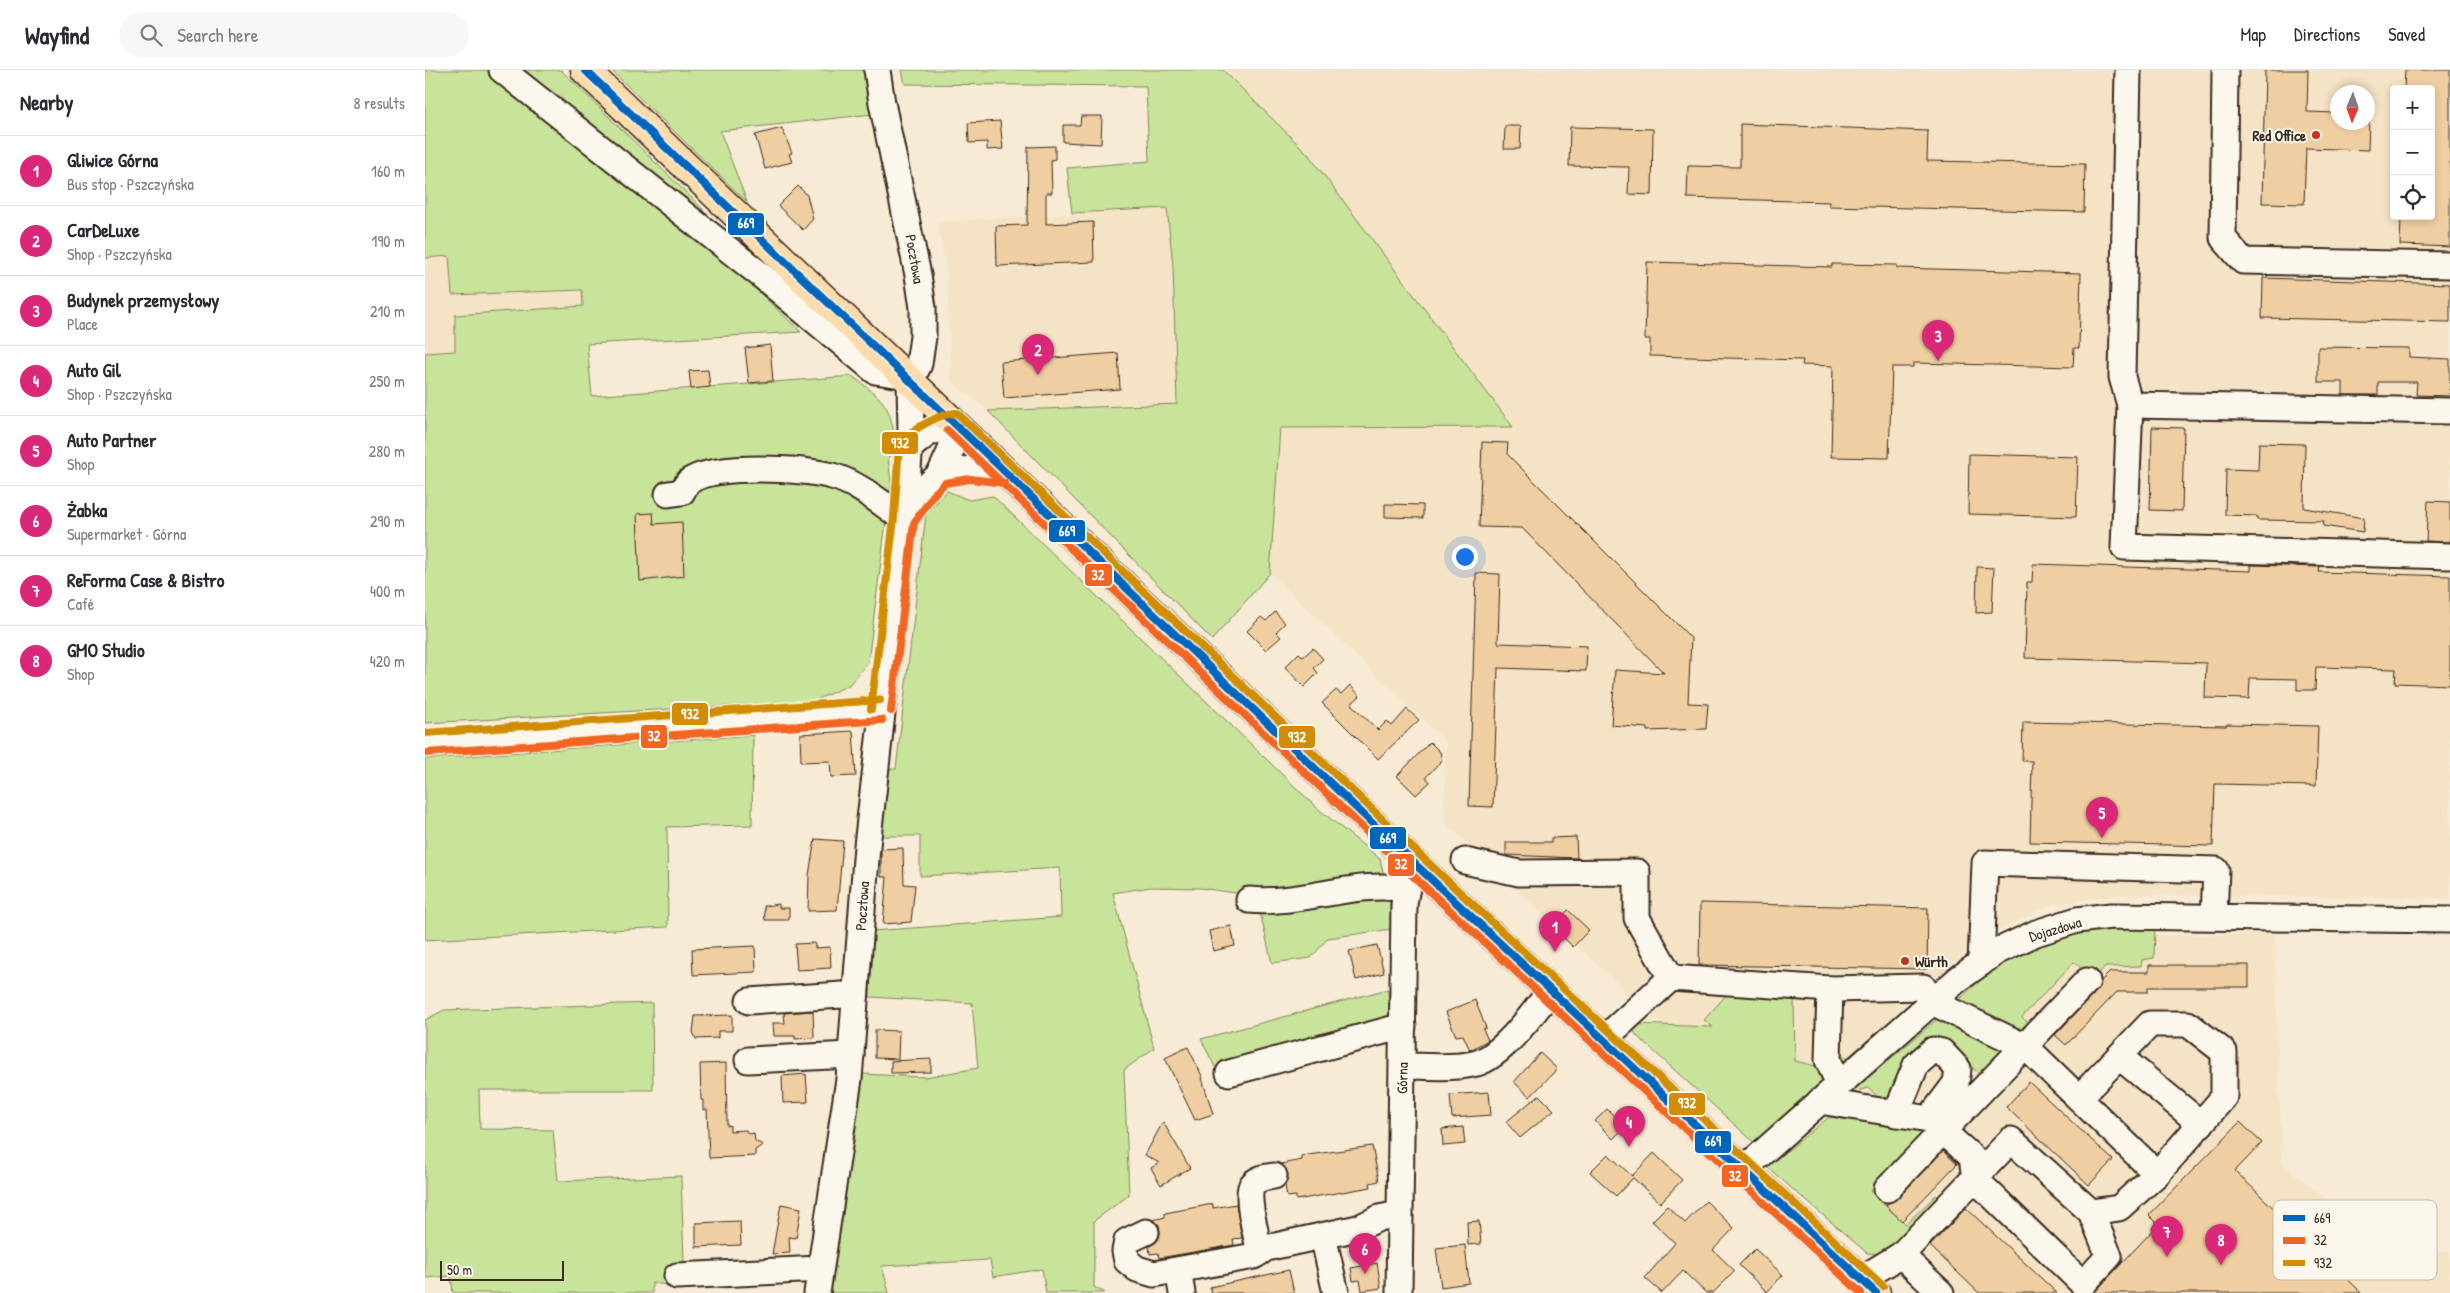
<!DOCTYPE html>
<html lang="en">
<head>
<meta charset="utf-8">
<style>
  :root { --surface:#fff; --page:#f7f7f7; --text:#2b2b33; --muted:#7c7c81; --line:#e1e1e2; --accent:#db2777 }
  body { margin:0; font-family:"Patrick Hand",sans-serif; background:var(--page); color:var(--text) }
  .controls { position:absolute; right:15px; top:15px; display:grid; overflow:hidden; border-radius:5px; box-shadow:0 2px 8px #0003 }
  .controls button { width:45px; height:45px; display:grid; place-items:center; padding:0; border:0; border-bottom:1px solid var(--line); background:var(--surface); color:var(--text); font:25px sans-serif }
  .compass { position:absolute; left:1905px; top:15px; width:45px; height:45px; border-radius:50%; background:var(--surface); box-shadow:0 2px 8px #0003; rotate:182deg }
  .scale { position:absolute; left:15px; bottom:12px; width:124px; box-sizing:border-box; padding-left:5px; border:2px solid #3b2a1e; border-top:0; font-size:14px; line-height:18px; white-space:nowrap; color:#3b2a1e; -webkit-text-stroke:4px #fbf7ec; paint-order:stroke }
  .you { position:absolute; left:1039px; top:486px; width:18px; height:18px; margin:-12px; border:4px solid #fff; border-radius:50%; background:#1a73e8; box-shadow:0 0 0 8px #1a73e833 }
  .badge { display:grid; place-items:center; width:32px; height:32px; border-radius:50%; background:var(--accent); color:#fff; font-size:16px; font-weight:700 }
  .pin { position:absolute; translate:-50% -41px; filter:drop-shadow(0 1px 2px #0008) }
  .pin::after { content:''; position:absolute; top:26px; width:18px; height:15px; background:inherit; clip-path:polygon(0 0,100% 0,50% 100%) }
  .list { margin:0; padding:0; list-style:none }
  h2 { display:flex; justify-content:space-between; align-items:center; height:65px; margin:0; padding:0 20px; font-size:21px }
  h2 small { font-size:16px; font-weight:400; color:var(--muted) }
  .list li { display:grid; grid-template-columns:32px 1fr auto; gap:15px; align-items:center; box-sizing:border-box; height:70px; padding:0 20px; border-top:1px solid var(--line) }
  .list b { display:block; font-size:19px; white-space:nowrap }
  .list p { margin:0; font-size:16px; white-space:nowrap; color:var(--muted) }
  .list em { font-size:16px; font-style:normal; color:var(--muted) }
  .icon { flex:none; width:28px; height:28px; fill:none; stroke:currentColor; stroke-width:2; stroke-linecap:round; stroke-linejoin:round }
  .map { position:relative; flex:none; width:2025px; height:1223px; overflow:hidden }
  header { display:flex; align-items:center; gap:30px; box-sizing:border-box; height:70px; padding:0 25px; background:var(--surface); border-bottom:1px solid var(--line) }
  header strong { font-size:24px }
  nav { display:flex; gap:28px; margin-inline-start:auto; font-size:18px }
  .search { width:350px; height:45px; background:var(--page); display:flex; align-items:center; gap:12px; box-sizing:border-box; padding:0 18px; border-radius:28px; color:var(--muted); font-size:19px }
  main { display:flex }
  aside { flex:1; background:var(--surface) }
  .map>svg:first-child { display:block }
</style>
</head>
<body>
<header>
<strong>Wayfind</strong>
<div class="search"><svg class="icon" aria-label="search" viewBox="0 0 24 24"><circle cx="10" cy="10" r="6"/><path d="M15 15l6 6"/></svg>Search here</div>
<nav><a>Map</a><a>Directions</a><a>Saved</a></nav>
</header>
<main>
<aside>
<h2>Nearby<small>8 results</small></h2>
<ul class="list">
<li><span class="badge">1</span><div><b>Gliwice Górna</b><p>Bus stop · Pszczyńska</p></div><em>160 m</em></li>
<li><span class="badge">2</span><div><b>CarDeLuxe</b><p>Shop · Pszczyńska</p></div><em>190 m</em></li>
<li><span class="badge">3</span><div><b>Budynek przemysłowy</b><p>Place</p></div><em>210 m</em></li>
<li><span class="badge">4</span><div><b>Auto Gil</b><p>Shop · Pszczyńska</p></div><em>250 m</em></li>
<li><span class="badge">5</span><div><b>Auto Partner</b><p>Shop</p></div><em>280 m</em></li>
<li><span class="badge">6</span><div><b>Żabka</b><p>Supermarket · Górna</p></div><em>290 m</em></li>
<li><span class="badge">7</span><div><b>ReForma Case &amp; Bistro</b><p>Café</p></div><em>400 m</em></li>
<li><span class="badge">8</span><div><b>GMO Studio</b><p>Shop</p></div><em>420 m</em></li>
</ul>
</aside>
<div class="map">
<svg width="2025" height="1223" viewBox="0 0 2025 1223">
  <rect width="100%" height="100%" fill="#f7ebd6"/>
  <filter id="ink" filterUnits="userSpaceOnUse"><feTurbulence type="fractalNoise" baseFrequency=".02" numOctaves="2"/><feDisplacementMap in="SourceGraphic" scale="10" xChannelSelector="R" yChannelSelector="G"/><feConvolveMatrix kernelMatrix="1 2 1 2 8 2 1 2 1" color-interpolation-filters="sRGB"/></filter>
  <g filter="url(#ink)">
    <!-- built -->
    <g fill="#f5e3c6" fill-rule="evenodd">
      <path d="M798 0H2025V828L1695 825 1625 835 1558 868 1344 1055 1019 752 1021 672 845 503 855 358 1088 357ZM1969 19H2006V146H1969ZM1912 22H1942V52H1912Z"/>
      <path d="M742 138 748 196 752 335 563 341 526 311 522 205 512 152Z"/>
      <path d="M206 174 211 271 0 283V188Z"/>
      <path d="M1849 864 1857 1093 1967 1183 2025 1182V1223H1525L1371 1079 1546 921 1675 866Z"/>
    </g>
    <!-- green -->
    <g fill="#c8e39a" stroke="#82865c">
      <path d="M0 0H136L278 139 277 168 376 262 162 274 167 326 427 306C463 333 465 334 471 379L463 388 466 413 443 592 424 615 389 631 0 653V283L30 281V245L158 236 157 220 27 225 24 186 0 188Z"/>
      <path d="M186 0H443L448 44 295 61 322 132Z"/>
      <path d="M477 0H798L883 84 1088 357 855 358 845 503 787 570 563 341 752 334 748 196 742 138 647 143 642 98 724 91 721 16 480 14Z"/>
      <path d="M522 421 544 430 568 426 891 737 955 789 965 831 967 859 903 868 886 888 847 893 831 826 775 818 726 817 688 823 729 978 699 1000 704 1125 669 1151V1217L680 1223H621L617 1199 568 1207 565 1190 457 1196 464 1223H401L438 1004 500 1007 553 998 547 933 445 927 447 861 636 847 635 798 495 806V766H454L457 699H471L501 444Z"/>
      <path d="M328 665 327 755 242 757 243 857 0 870V689Z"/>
      <path d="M1730 858 1729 888 1717 890 1716 896 1681 897 1667 908 1649 892 1597 947 1606 956 1599 963 1540 942 1533 931C1566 897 1612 868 1660 860 1682 857 1707 859 1730 858Z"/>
      <path d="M963 919 965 950 791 999 776 969Z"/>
      <path d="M1483 921 1497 931 1421 999 1417 985 1423 987 1486 933Z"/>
      <path d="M1303 923 1369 928 1370 991 1391 996 1399 1017 1332 1075 1212 966 1208 960 1209 954 1288 957 1279 950Z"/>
      <path d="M227 933 228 1020H54L55 1059 128 1060 133 1111 256 1106 260 1217 227 1213V1223H28L26 1206 0 1208V950L19 940Z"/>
      <path d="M1515 947 1586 984 1557 1007 1526 977 1467 1032 1458 1033 1444 1018 1426 1022Z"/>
      <path d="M1404 1047 1499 1059 1503 1065 1446 1121 1481 1154 1511 1125 1517 1134 1466 1185 1442 1183 1342 1097Z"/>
    </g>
    <!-- building -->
    <g fill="#efcfa1" stroke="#3b2a1e">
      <path d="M1840 0H1883L1882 42 1912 43V52H1944L1943 80 1881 78 1879 134 1837 133Z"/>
      <path d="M1980 0H2025V177L1975 175 1976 146H2006V19H1979Z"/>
      <path d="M656 46H677L676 74 638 72V55H655Z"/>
      <path d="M575 51 578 79 562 80V72L544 73 543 53Z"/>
      <path d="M1315 54 1503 61 1502 91 1660 94 1659 142 1404 136V132L1262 128 1263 96 1315 97Z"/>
      <path d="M1080 56H1096L1095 79H1079Z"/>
      <path d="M1145 57 1228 59 1227 125 1203 124 1204 97 1144 96Z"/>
      <path d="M357 58 367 83 364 84 367 92 340 99 330 65Z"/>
      <path d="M630 76V89L626 90 627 123H621V154L668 152 669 192 572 196 571 156 602 155 603 77Z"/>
      <path d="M373 116 382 125 388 149 378 160 353 136Z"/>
      <path d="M1222 192 1407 197V194L1472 195V198L1656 203 1654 278H1649L1648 297 1488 293V297H1467L1464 388 1406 387 1408 296 1377 295 1378 290 1225 286V269H1220Z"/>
      <path d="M1838 208 2025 214V252L1837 248Z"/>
      <path d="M345 275 348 311 324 313 320 278Z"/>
      <path d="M1893 277 1984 278V287L2025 289V326L1991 325 1992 312H1953V325H1918V312H1893Z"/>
      <path d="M693 283 695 319 579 328 576 292Z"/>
      <path d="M283 300 285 317 266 319 264 301Z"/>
      <path d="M1727 357 1759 358 1757 441 1725 440Z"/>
      <path d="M1057 372 1083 373 1082 384 1266 568 1263 633 1283 634 1281 659 1222 661V658L1186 655 1190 600 1239 603 1097 458 1054 457Z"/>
      <path d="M1834 373 1880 374 1879 438 1939 448 1938 462 1898 456 1899 451 1832 450V446L1800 445 1801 399 1833 400Z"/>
      <path d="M1544 384 1653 387 1651 447 1543 444Z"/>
      <path d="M2003 431 2025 432V472L2001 471Z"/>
      <path d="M960 434 998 435V448L960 447Z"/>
      <path d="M228 443 229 454 257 452 259 506 215 511 212 444Z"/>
      <path d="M1608 494 1826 501V495L1895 497 1894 502 2025 506V615L1970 613 1971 599 1891 597 1890 620H1872V609L1825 608 1824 629 1780 628 1781 593 1600 588 1602 512H1607Z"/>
      <path d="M1552 497 1569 498 1567 542 1551 543Z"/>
      <path d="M1051 503 1075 504 1073 573 1162 576 1161 601 1073 598 1068 737 1044 736Z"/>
      <path d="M850 542 860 553 851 562 856 567 841 580 822 561 836 547 841 551Z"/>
      <path d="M888 578 898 589 889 598 893 603 879 617 860 597 874 583 878 587Z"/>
      <path d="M925 615 935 626 926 634 953 660 962 651 967 656 982 639 994 650 953 689 897 633 911 620 916 624Z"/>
      <path d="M1598 652 1801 656 1802 654 1893 656 1891 716 1790 714 1788 776 1605 772 1607 691H1597Z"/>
      <path d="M428 661 431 706 406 707 405 691 376 692 375 664Z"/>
      <path d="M1005 672 1015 682 1017 690 1001 707 1005 712 991 725 972 706Z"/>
      <path d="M1151 767 1152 788 1081 785V772H1126V768Z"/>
      <path d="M390 769 418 771 412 840 383 841 384 805Z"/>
      <path d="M478 778 479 814 490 815 486 852 458 854 462 807H456V779Z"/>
      <path d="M1275 833 1503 838 1502 899 1274 895Z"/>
      <path d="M354 834V838H364V850H340L339 836Z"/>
      <path d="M1143 840 1164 860 1148 877 1127 856Z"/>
      <path d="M806 856 810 876 788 881 784 861Z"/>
      <path d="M390 873V878L405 877 406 898 372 900 370 874Z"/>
      <path d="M952 875 959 903 931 910 924 881Z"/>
      <path d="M330 876 331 902 268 905 267 879Z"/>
      <path d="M1724 895H1824V917H1723V922H1692L1641 975 1630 965 1672 921 1676 911 1685 902H1724Z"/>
      <path d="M1050 930 1061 958 1058 959 1063 970 1045 980 1038 965 1031 966 1021 942Z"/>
      <path d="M388 941 389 968 370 969V966H349L348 953H360L359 943Z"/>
      <path d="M307 945V961H293V968L271 969 268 962 270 946Z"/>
      <path d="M450 960 474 961 473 989 450 988Z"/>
      <path d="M763 977 778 1008H777L788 1044 770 1050 740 988Z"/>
      <path d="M1115 983 1132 999 1105 1027 1089 1012Z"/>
      <path d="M506 989V1002L466 1003V991Z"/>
      <path d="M301 993 302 1056 305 1055V1061L321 1060 323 1064 329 1063 330 1071 338 1075 330 1080V1086L284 1088 282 1039 278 1040V1030H276L275 994Z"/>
      <path d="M381 1004 383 1032 358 1033 357 1006Z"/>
      <path d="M1604 1012 1688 1090 1664 1115 1581 1037Z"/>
      <path d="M1064 1022 1066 1045 1027 1048 1025 1025Z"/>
      <path d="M1114 1025 1129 1040 1095 1068 1081 1052Z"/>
      <path d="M1182 1039 1200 1057 1188 1069 1170 1051Z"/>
      <path d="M738 1052 765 1098 736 1115 726 1098 734 1093 720 1085Z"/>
      <path d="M1815 1052 1837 1073 1810 1101 1937 1223H1669L1728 1160 1727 1158 1732 1153 1724 1145Z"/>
      <path d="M1038 1057 1040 1074 1018 1076 1017 1059Z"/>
      <path d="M947 1076 954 1111 945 1113 946 1117 871 1130V1126L862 1127 860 1115 863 1104 856 1094 877 1090 876 1086Z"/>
      <path d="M1518 1081 1532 1094 1477 1151 1460 1135 1472 1129Z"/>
      <path d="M1229 1083 1257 1110 1235 1133 1208 1108 1191 1126 1165 1102 1183 1084 1207 1106Z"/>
      <path d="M1281 1131 1309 1158 1288 1180 1310 1201 1288 1223H1281L1258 1201 1237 1223 1220 1208 1250 1173 1227 1151 1242 1136 1260 1153Z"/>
      <path d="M356 1134 376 1138 371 1168 364 1167 365 1183 347 1184Z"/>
      <path d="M788 1134V1138L811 1134 817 1168 808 1169 809 1175 734 1188 733 1183 725 1184 724 1177 732 1171 735 1164 734 1155 728 1150 740 1147V1143Z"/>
      <path d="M1541 1138 1632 1223H1554L1505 1176Z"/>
      <path d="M315 1151 316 1175 271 1177V1153Z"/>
      <path d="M1054 1151 1056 1174 1043 1175 1042 1152Z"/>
      <path d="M1040 1175 1044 1213 1016 1217 1011 1178Z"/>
      <path d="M1330 1179 1358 1205 1342 1222 1314 1195Z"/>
      <path d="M952 1193 956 1218 937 1221 935 1210 928 1211 926 1198Z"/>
      <path d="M864 1200 869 1223H786L785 1217Z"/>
    </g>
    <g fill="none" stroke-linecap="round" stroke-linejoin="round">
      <!-- minor casing -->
      <g stroke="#3b2a1e" stroke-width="29">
        <g id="minor">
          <path d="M77 0 337 206 450 301 476 305"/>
          <path d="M1703 0 1697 307 1705 335 2025 341"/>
          <path d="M1800 0 1798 168 1818 191 2025 195"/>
          <path d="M1705 335 1699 477 2025 486"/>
          <path d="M515 404 545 399 580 403"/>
          <path d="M243 424 257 422C259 418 262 412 266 410 294 394 375 398 407 406 433 413 457 434 479 449"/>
          <path d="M479 449 502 416 515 404 526 380 529 353 502 364 484 378"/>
          <path d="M0 673 456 640"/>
          <path d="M1040 791 1094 803 1212 802V848L1246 908"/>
          <path d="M824 830C877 835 930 810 981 819"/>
          <path d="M1556 893 1560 793 1791 800 1789 847"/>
          <path d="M324 931 417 925 430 927"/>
          <path d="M1179 969 1246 908 1405 919"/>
          <path d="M1695 987 1776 1054"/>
          <path d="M323 990 426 985"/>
          <path d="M978 996C1001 996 1029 999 1052 993 1078 985 1109 942 1126 920"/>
          <path d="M804 1003 978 956"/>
          <path d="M1414 1014 1403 990 1405 919 1498 917 1507 932 1601 977 1732 1104"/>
          <path d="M1654 1028 1725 954H1763L1799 982V1027L1732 1104 1694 1138 1666 1142"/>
          <path d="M1395 1031 1504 1049 1547 1087 1550 1109 1658 1214 1684 1186 1666 1142 1586 1070 1476 1185 1436 1209"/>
          <path d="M1471 1044 1491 995 1508 980 1517 982 1533 999 1531 1013 1504 1049"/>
          <path d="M1319 1099 1532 910 1571 882 1611 863 1652 850 1686 846 2025 850"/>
          <path d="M1462 1119 1662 911"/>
          <path d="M721 1162 702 1171 700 1181 702 1191 712 1199 729 1204 829 1186 841 1178 933 1158 954 1148 974 1144"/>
          <path d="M898 1166 911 1223"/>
          <path d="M835 1182C832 1169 820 1125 827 1115 832 1108 842 1107 849 1106"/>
          <path d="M1476 1185 1516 1223"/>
          <path d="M753 1200 757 1223"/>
          <path d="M252 1206 395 1199"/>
          <path d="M392 1223 424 1009 442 776 479 449 486 360 485 313 494 294 498 267V238L493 205 457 33 452 0"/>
          <path d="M974 1223 979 835C981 820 983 809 992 796"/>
        </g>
      </g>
      <!-- major casing -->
      <g stroke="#3b2a1e" stroke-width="31">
        <path id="major" d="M160 0 992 796 1451 1223"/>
      </g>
      <!-- minor -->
      <use href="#minor" stroke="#fbf7ec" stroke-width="25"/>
      <!-- major -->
      <use href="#major" stroke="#fcdcac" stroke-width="28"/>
      <!-- bus-1 casing -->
      <g stroke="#fbf7ec" stroke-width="11">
        <path id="bus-1" d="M160 0 992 796 1451 1223"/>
      </g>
      <!-- bus-2 casing -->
      <g stroke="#fbf7ec" stroke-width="11">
        <g id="bus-2">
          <path d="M522 360 985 803 1436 1223"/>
          <path d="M466 641 489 453 510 423 520 413 545 409 579 413"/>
          <path d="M1 683 457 650"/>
        </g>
      </g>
      <!-- bus-3 casing -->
      <g stroke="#fbf7ec" stroke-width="11">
        <g id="bus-3">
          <path d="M446 639 469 448 474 375C481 362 517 342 532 343L999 789 1458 1216"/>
          <path d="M0 663 455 630"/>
        </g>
      </g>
      <!-- bus-1 -->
      <use href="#bus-1" stroke="#0065bd" stroke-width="8"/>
      <!-- bus-2 -->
      <use href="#bus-2" stroke="#f26522" stroke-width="8"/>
      <!-- bus-3 -->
      <use href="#bus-3" stroke="#d18d06" stroke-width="8"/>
    </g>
  </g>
  <!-- markers -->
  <g fill="#c8321e" stroke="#fbf7ec" stroke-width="2">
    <circle cx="1891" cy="65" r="5"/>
    <circle cx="1480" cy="891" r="5"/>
  </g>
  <g text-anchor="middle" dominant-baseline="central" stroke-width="4" stroke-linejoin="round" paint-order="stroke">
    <!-- poi labels -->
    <g font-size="15" font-weight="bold" fill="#3b2a1e" stroke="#fbf7ec" text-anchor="end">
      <text x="1881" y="65">Red Office</text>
      <text x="1490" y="891" text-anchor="start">Würth</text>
    </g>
    <!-- street labels -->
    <g font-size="15" fill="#3b2a1e" stroke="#fbf7ec">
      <text transform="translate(490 189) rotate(80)">Pocztowa</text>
      <text transform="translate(437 836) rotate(-86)">Pocztowa</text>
      <text transform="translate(1630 859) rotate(-17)">Dojazdowa</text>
      <text transform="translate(977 1008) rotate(-89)">Górna</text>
    </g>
  </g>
  <!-- legend -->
  <rect x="1848" y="1130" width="164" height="80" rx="8" fill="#fbf7ec" stroke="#c1baae" stroke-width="1"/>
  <rect x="1858" y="1145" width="22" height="6" fill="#0065bd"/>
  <rect x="1858" y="1167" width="22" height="7" fill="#f26522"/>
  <rect x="1858" y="1190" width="22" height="6" fill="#d18d06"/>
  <g font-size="14" fill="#3b2a1e">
    <text x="1889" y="1153">669</text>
    <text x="1889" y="1175">32</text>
    <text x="1889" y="1198">932</text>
  </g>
  <g stroke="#fbf7ec" stroke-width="2">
    <rect x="302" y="142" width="38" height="24" rx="5" fill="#0065bd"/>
    <rect x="456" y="361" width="38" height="24" rx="5" fill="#d18d06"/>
    <rect x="623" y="449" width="38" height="24" rx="5" fill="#0065bd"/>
    <rect x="659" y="493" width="29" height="24" rx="5" fill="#f26522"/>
    <rect x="246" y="632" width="38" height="24" rx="5" fill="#d18d06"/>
    <rect x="215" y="654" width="28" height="25" rx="5" fill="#f26522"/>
    <rect x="853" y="655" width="38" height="24" rx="5" fill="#d18d06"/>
    <rect x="944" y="756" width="38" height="24" rx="5" fill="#0065bd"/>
    <rect x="962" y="783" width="28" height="24" rx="5" fill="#f26522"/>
    <rect x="1243" y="1022" width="38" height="24" rx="5" fill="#d18d06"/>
    <rect x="1269" y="1060" width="38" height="24" rx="5" fill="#0065bd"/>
    <rect x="1296" y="1094" width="28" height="24" rx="5" fill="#f26522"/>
  </g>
  <g font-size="14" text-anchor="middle" font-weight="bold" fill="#fff">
    <text x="321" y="158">669</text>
    <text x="475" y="378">932</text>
    <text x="642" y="466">669</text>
    <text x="673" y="510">32</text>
    <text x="265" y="649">932</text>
    <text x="229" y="671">32</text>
    <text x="872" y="672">932</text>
    <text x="963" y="773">669</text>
    <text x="976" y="799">32</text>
    <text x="1262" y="1038">932</text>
    <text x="1288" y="1076">669</text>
    <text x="1310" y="1111">32</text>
  </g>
</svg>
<div class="controls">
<button>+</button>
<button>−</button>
<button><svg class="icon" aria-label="locate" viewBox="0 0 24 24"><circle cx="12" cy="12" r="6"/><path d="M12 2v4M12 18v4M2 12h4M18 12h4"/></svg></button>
</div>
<svg class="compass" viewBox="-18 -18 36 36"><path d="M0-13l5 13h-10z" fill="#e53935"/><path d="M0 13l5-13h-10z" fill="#7c7c81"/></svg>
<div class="scale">50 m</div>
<div class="you"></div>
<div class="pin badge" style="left:1130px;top:882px">1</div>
<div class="pin badge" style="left:613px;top:305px">2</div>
<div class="pin badge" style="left:1513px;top:291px">3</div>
<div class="pin badge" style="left:1204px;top:1077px">4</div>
<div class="pin badge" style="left:1677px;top:768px">5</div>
<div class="pin badge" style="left:940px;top:1204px">6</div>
<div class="pin badge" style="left:1742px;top:1187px">7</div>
<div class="pin badge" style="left:1796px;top:1195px">8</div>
</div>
</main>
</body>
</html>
